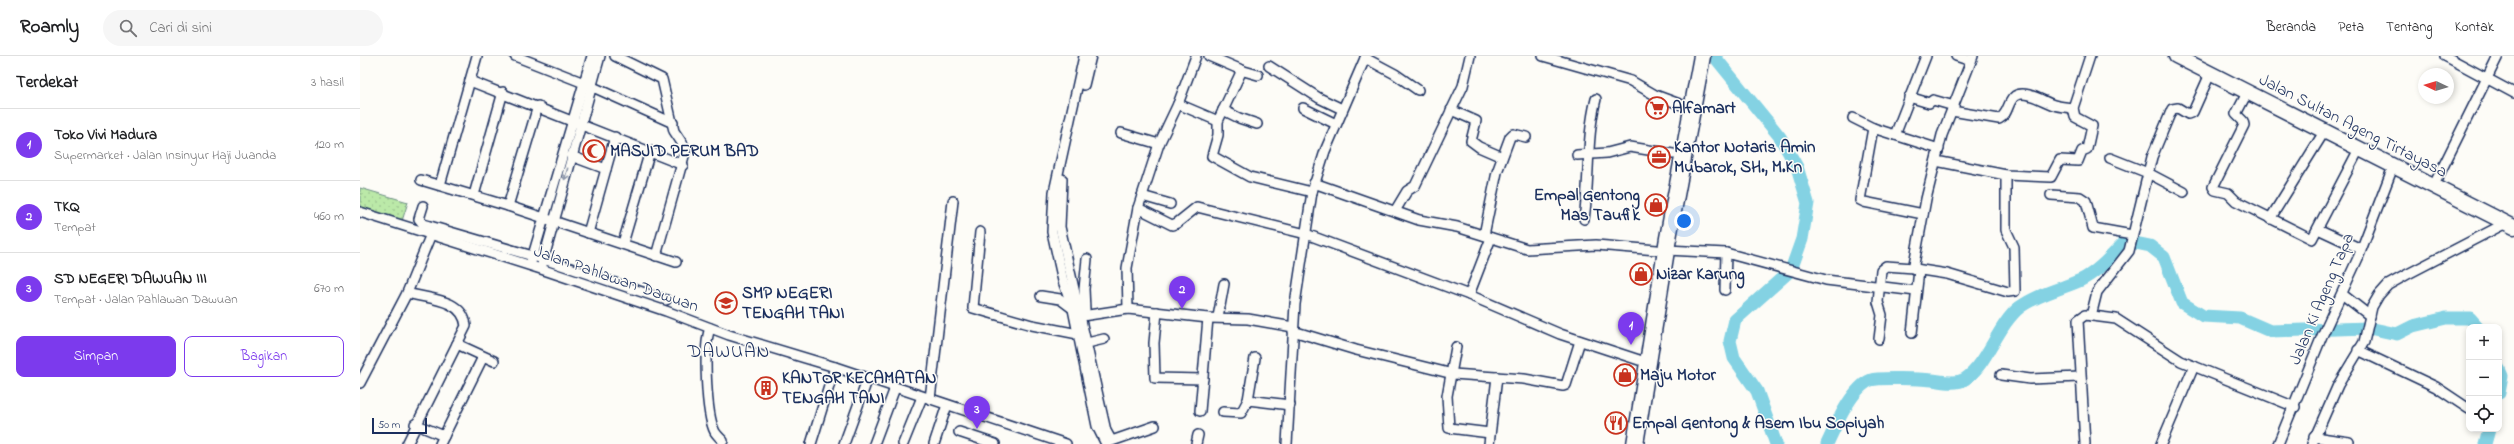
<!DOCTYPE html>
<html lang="id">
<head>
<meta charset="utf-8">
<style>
  :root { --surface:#fff; --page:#f6f6f6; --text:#202124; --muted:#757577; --line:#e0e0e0; --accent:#7c3aed }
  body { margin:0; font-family:"Indie Flower",sans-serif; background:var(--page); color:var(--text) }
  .controls { position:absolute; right:12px; bottom:12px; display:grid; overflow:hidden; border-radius:8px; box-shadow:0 2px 6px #0003 }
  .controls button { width:36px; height:36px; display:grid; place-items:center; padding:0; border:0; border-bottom:1px solid var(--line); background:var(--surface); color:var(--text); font:20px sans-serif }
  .compass { position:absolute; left:2058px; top:12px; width:36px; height:36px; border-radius:50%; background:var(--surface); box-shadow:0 2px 6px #0003; rotate:274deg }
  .scale { position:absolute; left:12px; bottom:10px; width:55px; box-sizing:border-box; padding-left:4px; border:2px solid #1b2f5e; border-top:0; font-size:11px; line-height:14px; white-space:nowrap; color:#1b2f5e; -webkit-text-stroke:3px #fdfcf7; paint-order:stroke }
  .you { position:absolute; left:1324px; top:165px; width:14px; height:14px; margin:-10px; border:3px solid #fff; border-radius:50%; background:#1a73e8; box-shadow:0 0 0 6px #1a73e833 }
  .badge { display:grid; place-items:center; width:26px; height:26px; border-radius:50%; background:var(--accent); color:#fff; font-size:13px; font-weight:700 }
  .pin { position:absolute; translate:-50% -33px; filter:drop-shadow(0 1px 2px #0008) }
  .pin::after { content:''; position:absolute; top:21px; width:14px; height:12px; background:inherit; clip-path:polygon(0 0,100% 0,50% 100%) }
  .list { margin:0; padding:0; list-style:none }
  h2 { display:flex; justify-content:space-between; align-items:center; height:52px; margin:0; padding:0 16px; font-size:17px }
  h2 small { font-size:13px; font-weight:400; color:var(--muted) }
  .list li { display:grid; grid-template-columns:26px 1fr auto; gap:12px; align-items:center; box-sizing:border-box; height:72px; padding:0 16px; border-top:1px solid var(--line) }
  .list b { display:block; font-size:15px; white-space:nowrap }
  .list p { margin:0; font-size:13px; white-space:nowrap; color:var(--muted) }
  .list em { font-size:13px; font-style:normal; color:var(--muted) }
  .actions { display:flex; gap:8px; padding:12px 16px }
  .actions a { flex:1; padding:9px 0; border:1px solid var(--accent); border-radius:8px; text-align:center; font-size:14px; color:var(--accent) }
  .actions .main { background:var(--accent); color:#fff }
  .icon { flex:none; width:22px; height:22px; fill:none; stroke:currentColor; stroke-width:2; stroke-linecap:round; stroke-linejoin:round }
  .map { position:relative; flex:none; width:2154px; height:388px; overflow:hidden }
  header { display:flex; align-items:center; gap:24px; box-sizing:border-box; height:56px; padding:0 20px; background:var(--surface); border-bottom:1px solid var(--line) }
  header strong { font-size:19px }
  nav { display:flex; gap:22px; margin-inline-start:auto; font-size:14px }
  .search { width:280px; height:36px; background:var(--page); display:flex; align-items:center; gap:10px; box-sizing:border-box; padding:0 14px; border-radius:22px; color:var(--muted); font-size:15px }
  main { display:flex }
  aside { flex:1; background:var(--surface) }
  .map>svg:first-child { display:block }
</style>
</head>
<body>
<header>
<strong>Roamly</strong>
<div class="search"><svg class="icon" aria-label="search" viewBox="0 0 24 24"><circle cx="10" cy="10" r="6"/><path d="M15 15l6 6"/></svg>Cari di sini</div>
<nav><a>Beranda</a><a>Peta</a><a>Tentang</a><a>Kontak</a></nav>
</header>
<main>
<aside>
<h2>Terdekat<small>3 hasil</small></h2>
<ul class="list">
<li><span class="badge">1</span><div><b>Toko Vivi Madura</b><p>Supermarket · Jalan Insinyur Haji Juanda</p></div><em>120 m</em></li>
<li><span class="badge">2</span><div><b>TKQ</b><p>Tempat</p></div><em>460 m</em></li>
<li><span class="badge">3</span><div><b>SD NEGERI DAWUAN III</b><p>Tempat · Jalan Pahlawan Dawuan</p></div><em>670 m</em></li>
</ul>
<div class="actions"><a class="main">Simpan</a><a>Bagikan</a></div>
</aside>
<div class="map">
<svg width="2154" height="388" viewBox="0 0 2154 388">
  <defs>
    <pattern id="grass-dots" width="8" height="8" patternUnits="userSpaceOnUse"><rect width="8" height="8" fill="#bbe9a8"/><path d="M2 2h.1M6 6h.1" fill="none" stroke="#a0c893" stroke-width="1.8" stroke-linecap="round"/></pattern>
  </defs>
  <rect width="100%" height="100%" fill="#fdfcf7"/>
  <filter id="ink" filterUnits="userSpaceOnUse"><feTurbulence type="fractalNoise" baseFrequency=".025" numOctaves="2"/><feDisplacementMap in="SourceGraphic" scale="8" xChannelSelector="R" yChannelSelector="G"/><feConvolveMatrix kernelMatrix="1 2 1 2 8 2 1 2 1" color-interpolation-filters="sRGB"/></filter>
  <g filter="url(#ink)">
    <!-- grass -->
    <path fill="url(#grass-dots)" stroke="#6b8c83" d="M0 132 48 146 42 165 0 152Z"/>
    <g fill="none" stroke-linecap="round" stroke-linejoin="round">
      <!-- river -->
      <g stroke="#84d2e3" stroke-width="13">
        <path d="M1354 0 1420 81 1437 111 1448 147 1442 183 1431 214 1375 264 1370 285 1374 302 1397 335 1416 388"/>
        <path d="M2139 313 2142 320 2139 337"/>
        <path d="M1467 388C1475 371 1492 331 1511 324 1519 321 1562 323 1572 324 1581 325 1596 329 1605 323 1627 309 1638 268 1660 251 1678 238 1701 233 1721 224 1738 216 1753 198 1766 185L1790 190 1804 201 1822 247 1843 260 1880 262 1910 275 2009 272 2037 278 2053 270 2086 262H2110L2118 271"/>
        <path d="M2125 388 2129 373"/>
      </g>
      <!-- street casing -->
      <g stroke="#1b2f5e" stroke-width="12">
        <g id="street">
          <path d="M155 0 224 27 313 67"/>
          <path d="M255 0 302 23 314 75 326 93 296 200"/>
          <path d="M724 0 694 136 692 176 703 225 713 253 737 370 746 388"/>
          <path d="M849 0 884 15 898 19"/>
          <path d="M1183 0 1271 25 1295 39 1322 49"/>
          <path d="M1596 0 1611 5"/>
          <path d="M1613 0 1582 79 1566 143 1554 208 1555 213 1587 218 1648 236 1655 235 1654 191 1646 174V119"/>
          <path d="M2085 0 2154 37"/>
          <path d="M1005 2 1035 18 1058 34"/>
          <path d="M909 10 959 42 982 53"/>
          <path d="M882 14 858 65V79L852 100 890 121 952 136"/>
          <path d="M110 25 323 109"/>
          <path d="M724 29 731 0"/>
          <path d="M1887 37 1876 58 1883 65 1884 69 1853 131 1855 134 1868 137 1876 145 1952 183 1999 93"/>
          <path d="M1549 41 1569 47 1573 44 1594 50"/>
          <path d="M818 48 858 65"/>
          <path d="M943 52 976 68"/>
          <path d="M863 54 879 62 897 68"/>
          <path d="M1091 54 1116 65 1111 85 1119 91 1142 101"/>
          <path d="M1592 55 1639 63C1649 58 1647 46 1655 40 1665 33 1684 46 1694 49 1700 51 1707 51 1713 52"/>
          <path d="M1493 62 1513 72 1579 93"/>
          <path d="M1513 72 1500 144 1504 146 1563 158"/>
          <path d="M761 77 799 88"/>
          <path d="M1535 79 1566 0"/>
          <path d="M1217 99 1247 97 1270 91 1313 98"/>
          <path d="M211 100 246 113"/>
          <path d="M1750 102 1788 117 1824 136"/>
          <path d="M1576 105 1646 119 1691 121 1700 104 1718 105 1722 95 1727 93 1732 70 1715 61 1713 52 1730 0"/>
          <path d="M702 123 700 171 746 375 751 384"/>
          <path d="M61 124 148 150 316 206"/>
          <path d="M954 127 1059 164 1097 171 1167 193 1236 189 1297 194"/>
          <path d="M80 129 117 0"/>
          <path d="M2073 131 2138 0"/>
          <path d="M114 139 143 36"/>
          <path d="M1691 139 1720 141 1726 145 1733 172 1772 179"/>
          <path d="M782 140 810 148"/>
          <path d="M63 150 59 163 63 168 183 203 306 244"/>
          <path d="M148 150 178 50"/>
          <path d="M778 152 812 169 817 167 837 151 946 178 1109 239 1200 278 1279 304"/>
          <path d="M1035 155 1047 135 1055 130 1103 30 1110 0"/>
          <path d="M0 156 181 213 306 255 369 279 475 311 706 388"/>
          <path d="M1224 163C1230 123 1226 82 1236 43"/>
          <path d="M1910 163 1964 76"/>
          <path d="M1958 173 2001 193"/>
          <path d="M620 176 613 252 672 269 718 278"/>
          <path d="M228 177 255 81"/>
          <path d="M1124 179 1137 116 1150 81 1153 78 1166 81"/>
          <path d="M263 187 290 95"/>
          <path d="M1307 194 1366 197 1466 224 1556 235"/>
          <path d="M171 206 232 0"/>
          <path d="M182 209 240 0"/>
          <path d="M1365 234 1366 197"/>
          <path d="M1982 238 2010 260"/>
          <path d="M1109 239 1131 182"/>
          <path d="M681 240 700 243 712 252"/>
          <path d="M768 253 767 212 778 152 799 88 818 48 836 0"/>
          <path d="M725 254 724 233 727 203"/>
          <path d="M797 256 794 287 795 322 843 323"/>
          <path d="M722 260 768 253 848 262 888 263 933 271"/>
          <path d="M1731 260 1737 236 1769 195 1792 101 1812 53 1818 52 1828 58 1833 56 1850 18"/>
          <path d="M858 261 864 228"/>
          <path d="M350 272C343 290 346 359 355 376 357 379 360 382 363 385"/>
          <path d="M933 275 996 294 1093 318 1164 323 1203 330 1206 329 1220 285"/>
          <path d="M1552 277 1559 214"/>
          <path d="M1519 283 1522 259 1518 246 1521 214 1526 210 1554 212"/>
          <path d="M97 288 134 305"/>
          <path d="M723 288 744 283"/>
          <path d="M1096 291 1087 340 1089 372 1130 377"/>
          <path d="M1998 294 2076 331 2109 353"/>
          <path d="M1641 319 1670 323 1720 321"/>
          <path d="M0 327 47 237 71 178"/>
          <path d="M570 343 593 145"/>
          <path d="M888 344 895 302"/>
          <path d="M840 355 848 262"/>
          <path d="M863 356 881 357 888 344 930 349"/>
          <path d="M55 368 84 380"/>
          <path d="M599 376 635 388"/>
          <path d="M1954 381 1989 386"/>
          <path d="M746 387 795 370"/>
          <path d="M47 388 106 270C103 242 67 243 47 237"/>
          <path d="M80 388 123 301"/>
          <path d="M451 388 475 311"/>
          <path d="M484 388 508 322"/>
          <path d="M514 388 535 332"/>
          <path d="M543 388 562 341"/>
          <path d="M574 388 587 349"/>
          <path d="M836 388 838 379"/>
          <path d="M927 388 935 248 952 136 965 95 1006 0"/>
          <path d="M1129 388 1137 321"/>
          <path d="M1725 388 1718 264 1725 259 1756 263 1821 305 1935 351"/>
          <path d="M1801 388 1834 310"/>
          <path d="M1918 388 1962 280 1998 202 2033 111"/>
          <path d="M1952 388 1978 329 2004 286 2012 251 2019 239 2028 229 2046 219 2146 167"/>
        </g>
      </g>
      <!-- primary casing -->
      <g stroke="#1b2f5e" stroke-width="17">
        <path id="primary" d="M1816 0 2154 171"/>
      </g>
      <!-- highway casing -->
      <g stroke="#1b2f5e" stroke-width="19">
        <path id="highway" d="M1275 388 1308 182 1342 0"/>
      </g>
      <!-- street -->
      <use href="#street" stroke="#fdfcf7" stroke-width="9"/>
      <!-- primary -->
      <use href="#primary" stroke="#fdfcf7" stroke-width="14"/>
      <!-- highway -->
      <use href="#highway" stroke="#fdfcf7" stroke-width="16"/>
    </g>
    <!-- one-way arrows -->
    <defs><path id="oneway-shaft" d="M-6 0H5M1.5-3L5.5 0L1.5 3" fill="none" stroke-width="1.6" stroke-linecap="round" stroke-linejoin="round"/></defs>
    <use stroke="#8c96aa" href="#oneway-shaft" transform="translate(206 118) rotate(106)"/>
  </g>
  <!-- icons -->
  <defs>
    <g id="supermarket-ring" transform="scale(1.15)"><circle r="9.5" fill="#fdfcf7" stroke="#c8321e" stroke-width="1.5"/><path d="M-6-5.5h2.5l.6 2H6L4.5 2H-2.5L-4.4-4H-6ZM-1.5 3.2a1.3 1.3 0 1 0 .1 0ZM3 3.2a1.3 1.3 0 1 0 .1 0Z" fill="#c8321e"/></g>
    <g id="mosque-ring" transform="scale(1.15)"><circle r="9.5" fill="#fdfcf7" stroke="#c8321e" stroke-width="1.5"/><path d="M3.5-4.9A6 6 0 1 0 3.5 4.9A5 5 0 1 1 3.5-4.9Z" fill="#c8321e"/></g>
    <g id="office-ring" transform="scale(1.15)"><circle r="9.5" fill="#fdfcf7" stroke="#c8321e" stroke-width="1.5"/><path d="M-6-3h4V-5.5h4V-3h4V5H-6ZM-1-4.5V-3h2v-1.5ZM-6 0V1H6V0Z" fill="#c8321e"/></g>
    <g id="shop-ring" transform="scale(1.15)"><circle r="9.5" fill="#fdfcf7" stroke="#c8321e" stroke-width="1.5"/><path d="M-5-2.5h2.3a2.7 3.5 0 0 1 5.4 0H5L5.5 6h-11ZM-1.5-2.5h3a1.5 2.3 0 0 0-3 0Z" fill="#c8321e"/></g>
    <g id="school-ring" transform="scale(1.15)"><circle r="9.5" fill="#fdfcf7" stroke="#c8321e" stroke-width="1.5"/><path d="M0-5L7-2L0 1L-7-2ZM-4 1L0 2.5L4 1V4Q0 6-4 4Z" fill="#c8321e"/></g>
    <g id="building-ring" transform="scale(1.15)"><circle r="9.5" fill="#fdfcf7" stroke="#c8321e" stroke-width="1.5"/><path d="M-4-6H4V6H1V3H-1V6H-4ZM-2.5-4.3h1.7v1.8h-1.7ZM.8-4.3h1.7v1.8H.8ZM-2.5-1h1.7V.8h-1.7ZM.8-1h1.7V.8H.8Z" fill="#c8321e"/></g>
    <g id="restaurant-ring" transform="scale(1.15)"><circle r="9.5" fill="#fdfcf7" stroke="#c8321e" stroke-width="1.5"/><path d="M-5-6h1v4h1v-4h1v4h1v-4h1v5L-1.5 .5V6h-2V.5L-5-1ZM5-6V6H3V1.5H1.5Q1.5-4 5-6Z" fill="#c8321e"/></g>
  </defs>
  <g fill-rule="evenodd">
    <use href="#supermarket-ring" x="1297" y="52"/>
    <use href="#mosque-ring" x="234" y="95"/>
    <use href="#office-ring" x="1299" y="101"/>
    <use href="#shop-ring" x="1296" y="149"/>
    <use href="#shop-ring" x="1281" y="218"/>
    <use href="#school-ring" x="366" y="247"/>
    <use href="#shop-ring" x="1265" y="319"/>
    <use href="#building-ring" x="406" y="332"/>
    <use href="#restaurant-ring" x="1256" y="367"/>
  </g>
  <g text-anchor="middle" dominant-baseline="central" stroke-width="3" stroke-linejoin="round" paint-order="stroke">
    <!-- poi labels -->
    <g font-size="17" font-weight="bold" fill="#1b2f5e" stroke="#fdfcf7" text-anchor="start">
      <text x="1312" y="52">Alfamart</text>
      <text x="1314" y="91">Kantor Notaris Amin<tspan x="1314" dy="20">Mubarok, SH., M.Kn</tspan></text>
      <text x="250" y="95">MASJID PERUM BAD</text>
      <text x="1280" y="139" text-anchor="end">Empal Gentong<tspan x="1280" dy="20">Mas Taufik</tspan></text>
      <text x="1296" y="218">Nizar Karung</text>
      <text x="382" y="237">SMP NEGERI<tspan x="382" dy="20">TENGAH TANI</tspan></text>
      <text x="1280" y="319">Maju Motor</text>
      <text x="422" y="322">KANTOR KECAMATAN<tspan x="422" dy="20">TENGAH TANI</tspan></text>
      <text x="1272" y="367">Empal Gentong &amp; Asem Ibu Sopiyah</text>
    </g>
    <!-- street labels -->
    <g font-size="17" fill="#1b2f5e" stroke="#fdfcf7">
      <text transform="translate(1993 70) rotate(27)">Jalan Sultan Ageng Tirtayasa</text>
      <text transform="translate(256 223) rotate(19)">Jalan Pahlawan Dawuan</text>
      <text transform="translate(1962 243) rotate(-67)">Jalan Ki Ageng Tapa</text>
    </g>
    <!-- quarter labels -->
    <g font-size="19" letter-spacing="1" fill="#1b2f5e" stroke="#fdfcf7">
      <text x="369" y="296">DAWUAN</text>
    </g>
  </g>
</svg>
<div class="controls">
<button>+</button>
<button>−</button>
<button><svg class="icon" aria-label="locate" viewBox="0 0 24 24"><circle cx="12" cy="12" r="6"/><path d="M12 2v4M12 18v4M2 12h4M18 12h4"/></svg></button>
</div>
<svg class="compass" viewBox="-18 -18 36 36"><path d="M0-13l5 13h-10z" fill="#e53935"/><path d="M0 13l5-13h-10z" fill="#757577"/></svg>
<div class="scale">50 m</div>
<div class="you"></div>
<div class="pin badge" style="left:1271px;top:289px">1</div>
<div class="pin badge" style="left:822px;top:253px">2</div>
<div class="pin badge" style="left:617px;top:373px">3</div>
</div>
</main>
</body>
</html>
